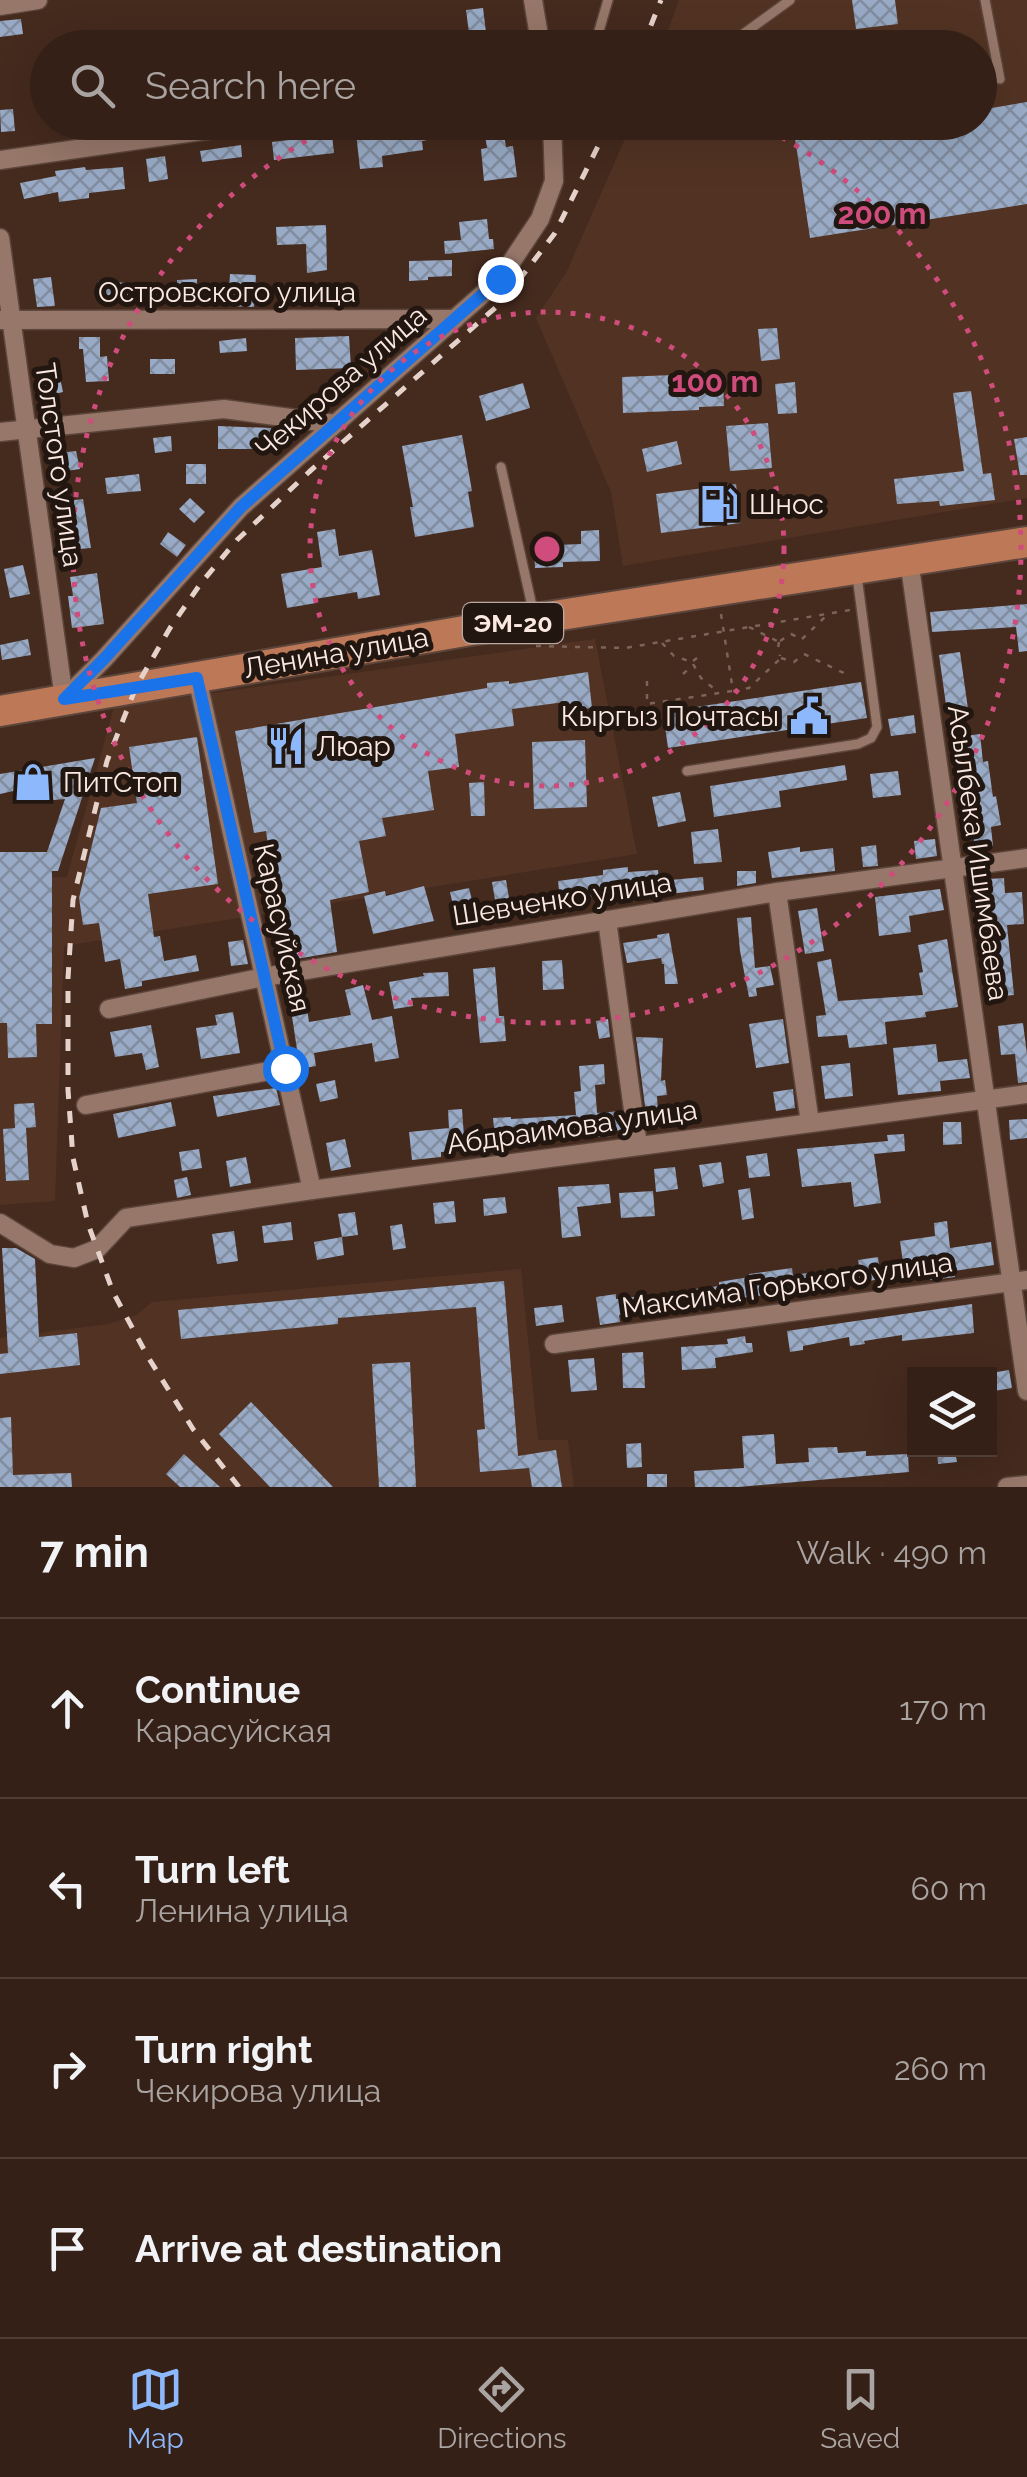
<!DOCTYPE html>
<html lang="en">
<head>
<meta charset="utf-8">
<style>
  :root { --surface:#342016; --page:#3f2d23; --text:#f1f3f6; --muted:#a9a3a1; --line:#4e3e35; --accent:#8db9fc }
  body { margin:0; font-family:Raleway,sans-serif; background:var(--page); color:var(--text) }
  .controls { position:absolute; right:30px; bottom:30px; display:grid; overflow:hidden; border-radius:0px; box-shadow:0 10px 40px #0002 }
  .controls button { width:90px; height:90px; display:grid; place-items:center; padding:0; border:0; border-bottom:2px solid var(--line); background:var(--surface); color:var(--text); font:50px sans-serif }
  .stop { position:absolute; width:30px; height:30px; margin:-22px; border:8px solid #1a73e8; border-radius:50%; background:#fff }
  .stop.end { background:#1a73e8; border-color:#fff; box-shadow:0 2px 10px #0008 }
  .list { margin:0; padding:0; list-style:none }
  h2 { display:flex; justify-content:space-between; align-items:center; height:130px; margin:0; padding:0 40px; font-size:42px }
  h2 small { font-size:32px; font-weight:400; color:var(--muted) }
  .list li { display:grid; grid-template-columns:65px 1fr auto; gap:30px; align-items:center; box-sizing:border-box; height:180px; padding:0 40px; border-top:2px solid var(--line) }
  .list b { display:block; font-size:38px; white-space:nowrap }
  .list p { margin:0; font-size:32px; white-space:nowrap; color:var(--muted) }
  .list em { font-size:32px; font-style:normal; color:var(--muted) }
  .icon { flex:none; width:55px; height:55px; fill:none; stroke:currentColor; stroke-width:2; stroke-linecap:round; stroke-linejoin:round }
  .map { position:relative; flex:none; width:1027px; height:1487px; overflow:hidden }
  .search { position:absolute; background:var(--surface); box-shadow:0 10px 40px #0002; left:30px; right:30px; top:30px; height:110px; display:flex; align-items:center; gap:25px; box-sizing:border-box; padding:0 35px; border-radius:55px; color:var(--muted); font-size:38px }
  .sheet { height:850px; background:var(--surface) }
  nav { display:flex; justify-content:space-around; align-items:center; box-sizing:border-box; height:140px; border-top:2px solid var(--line); background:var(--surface); font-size:28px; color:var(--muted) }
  nav a { display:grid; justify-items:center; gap:5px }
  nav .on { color:var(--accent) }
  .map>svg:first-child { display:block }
</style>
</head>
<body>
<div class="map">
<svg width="1027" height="1487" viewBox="0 0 1027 1487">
  <defs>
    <pattern id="building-cross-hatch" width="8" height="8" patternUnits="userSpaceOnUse" patternTransform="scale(2.5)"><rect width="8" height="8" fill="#98aac5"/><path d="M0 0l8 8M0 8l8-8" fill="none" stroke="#818c9e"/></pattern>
  </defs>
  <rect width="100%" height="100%" fill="#452a1e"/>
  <!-- built -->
  <g fill="#523323">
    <path d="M679 0H1027V498L623 566 611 492 536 318 566 273 632 123 980 122V48L662 47Z"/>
    <path d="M595 639 637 854 64 946 55 1201 0 1205V879L67 877 114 707Z"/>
    <path d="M521 1269 538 1440H568L574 1487H0V1338L108 1324 137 1315 152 1302Z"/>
  </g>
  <!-- building -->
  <g fill="url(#building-cross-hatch)">
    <path d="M852 0H895L898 24 856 29Z"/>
    <path d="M483 8 488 48H471L466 10Z"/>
    <path d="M21 19 23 34 0 37V21Z"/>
    <path d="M1027 102V204L810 238 795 138 896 122H980V110Z"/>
    <path d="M13 109 15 131 1 132 0 110Z"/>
    <path d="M432 122H446L448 136 422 141 423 150 382 156 383 167 360 169 356 133Z"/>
    <path d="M483 122H502L506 147 513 146 517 177 484 181 481 149 487 148Z"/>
    <path d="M332 135 334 153 274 160 272 142Z"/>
    <path d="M241 145 242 157 202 162 200 151Z"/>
    <path d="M165 156 168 179 149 182 146 159Z"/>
    <path d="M85 167 86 170 123 167 125 189 89 193V198L59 202 58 192 24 199 20 183 56 176 55 171Z"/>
    <path d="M487 219 489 239H493L494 249 445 254 444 241 461 240 459 222Z"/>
    <path d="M326 225 327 270 307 273 306 244 277 245 276 227Z"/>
    <path d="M452 260V276L428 277V280L409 281V261Z"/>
    <path d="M230 274 256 275 254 307 228 306Z"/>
    <path d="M51 277 55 306 37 307 33 279Z"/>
    <path d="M197 279V300L155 303 97 301 98 281 177 286V280Z"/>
    <path d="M777 328 780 359 761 361 758 329Z"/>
    <path d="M349 336 351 368 296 370 295 338Z"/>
    <path d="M79 337H100V357L107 356 109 381 86 382 83 349H79Z"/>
    <path d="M246 338 247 351 220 353 219 341Z"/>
    <rect x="150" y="359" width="25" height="15"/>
    <path d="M58 368 63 392 46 396 40 372Z"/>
    <path d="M698 374V381L723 380 724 406 699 407V410L623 413 622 377Z"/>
    <path d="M795 382 797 413 778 414 775 384Z"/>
    <path d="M523 383 530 408 486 421 479 396Z"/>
    <path d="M971 391 983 474 991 473 995 500 940 506 939 501 897 504 894 479 964 471 953 393Z"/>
    <path d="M768 423 772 468 730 471 726 426Z"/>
    <path d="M218 426 271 428V449H218Z"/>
    <path d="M462 435 472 491 468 492 474 527 415 537 410 507H413L402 446Z"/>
    <path d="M171 436 172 451 155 453 153 438Z"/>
    <path d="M1027 437V475H1020L1014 439Z"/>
    <path d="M677 441 682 464 647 472 642 449Z"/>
    <path d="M76 451 80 469 59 472 57 453Z"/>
    <rect x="186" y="464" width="20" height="20"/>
    <path d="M139 474 141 491 107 494 105 478Z"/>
    <path d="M736 484 741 523 661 533 656 494Z"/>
    <path d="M190 498 205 512 194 523 179 509Z"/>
    <path d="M83 499 91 548 67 550 60 502Z"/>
    <path d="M335 529 339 556 372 550 380 595 358 599 357 592 315 599 316 603 287 608 281 574 322 567 317 532Z"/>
    <path d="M599 530 600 561 563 562V567L535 568 534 546 581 544V531Z"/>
    <path d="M168 532 186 545 177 557 160 544Z"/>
    <path d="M23 565 30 594 10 598 4 569Z"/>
    <path d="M97 573 104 624 72 628 68 596H73L70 577Z"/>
    <path d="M1027 604V651L1019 652 1016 627 932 632 930 612Z"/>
    <path d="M28 639 31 655 2 660 0 645Z"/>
    <path d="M960 652 968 709 947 712 939 655Z"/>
    <path d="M588 672 592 708 566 711 565 702 512 709 514 726 455 734 459 767 428 771 434 810 382 818 386 836 359 841 369 892 330 900 337 952 284 961 266 831 254 833 235 731 487 688V683L509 681V684Z"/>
    <path d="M861 682 867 718 668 748 663 712Z"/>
    <path d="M914 715 916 733 891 736 888 719Z"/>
    <path d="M980 734 983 762 988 761 993 797 996 796 1001 825 991 827 993 846 975 848 958 737Z"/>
    <path d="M197 737 218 884 148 894 154 937 160 936 164 961 196 955 199 971 142 981V986L125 989 120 959 105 962 99 923 83 925 79 898 101 808 137 803 129 747Z"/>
    <path d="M585 740 587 807 534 809 532 742Z"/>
    <path d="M95 758 58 871H52V1024H36L37 1057 8 1058 7 1023H0V852H47L65 799 19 803 18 790 0 794V774Z"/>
    <path d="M845 765 847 780 779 791 781 807 714 817 710 786Z"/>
    <path d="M898 771 901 795 873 798 870 774Z"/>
    <path d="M484 782 485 816H471L469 783Z"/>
    <path d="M680 792 686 821 658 827 652 797Z"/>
    <path d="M718 829 722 862 694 864 691 832Z"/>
    <path d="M935 839 937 856 916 859 914 841Z"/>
    <path d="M876 845 878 866 863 867 861 847Z"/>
    <path d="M800 847V852L833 848 835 871 772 878 768 852Z"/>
    <path d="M628 867V872L658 870 659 881 703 877 704 890 660 895 661 898 641 900 640 891 560 900 558 881 603 875V870Z"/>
    <path d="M737 871H756V883L737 886Z"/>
    <path d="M1004 878 1005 893 1022 892 1024 924 1007 925 1014 995 994 997 989 959H986L981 906H974L972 880Z"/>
    <path d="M506 880 511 910 497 912 492 882Z"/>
    <path d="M424 886 434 921 373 934 364 896 385 891 386 896Z"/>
    <path d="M469 888 476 917 457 922 450 892Z"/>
    <path d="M940 889 944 910 909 916 911 932 879 936 875 897Z"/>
    <path d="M817 908 824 951 805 954 798 911Z"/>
    <path d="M751 917 755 968 770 966 774 985 756 988 757 996 749 997 740 951 737 918Z"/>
    <path d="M669 933 678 984H665L664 964H662L661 958 627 963 623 943 657 938V935Z"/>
    <path d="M947 939 958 1007 925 1012 926 1017 885 1022 887 1044 849 1048 847 1035 818 1037 816 1016 826 1015 817 962 831 959 838 1001 923 995 919 973 923 972 918 945Z"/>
    <path d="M243 940 248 964 231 966 228 942Z"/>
    <path d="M562 960 564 989 543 990 542 961Z"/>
    <path d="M495 967 499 1016H504L506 1041 480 1043 473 969Z"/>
    <path d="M448 972 449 996 411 998 413 1006 394 1009 389 982 424 976 423 973Z"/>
    <path d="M363 985 372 1020 392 1016 399 1058 375 1062 372 1043 314 1053 316 1066 300 1069 289 997 305 995 309 1022 351 1015 345 990Z"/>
    <path d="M233 1012 240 1053 201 1059 196 1028 217 1025 215 1015Z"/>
    <path d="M608 1019 610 1037 599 1039 596 1021Z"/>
    <path d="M783 1019 789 1063 756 1068 749 1024Z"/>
    <path d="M1023 1023 1027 1054V1082L1018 1083 1015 1054 1001 1055 998 1026Z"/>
    <path d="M151 1025 159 1067 146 1070 142 1053 115 1057 110 1032Z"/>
    <path d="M636 1037 663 1038 661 1081 665 1080 667 1095 657 1096 659 1128 648 1129Z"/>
    <path d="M936 1044 938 1062 967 1059 970 1078 940 1081 941 1091 898 1095 893 1048Z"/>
    <path d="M850 1063 853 1096 825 1099 821 1066Z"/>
    <path d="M604 1064 605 1084 595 1085 597 1113 621 1111 623 1130 612 1131 613 1136 513 1140V1147L496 1148 493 1118 511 1117V1119L576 1115 574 1092 581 1091 579 1066Z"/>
    <path d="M335 1080 338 1098 320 1102 316 1084Z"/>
    <path d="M276 1088 280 1105 217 1117 213 1096Z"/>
    <path d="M793 1089 795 1108 776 1111 773 1092Z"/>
    <path d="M171 1102 176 1126 118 1138 113 1114Z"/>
    <path d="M34 1103 36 1127 26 1128 29 1180 6 1181 3 1129 15 1128 14 1104Z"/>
    <path d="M462 1109 465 1150 441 1152V1157L412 1160 409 1132 449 1128 448 1110Z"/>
    <path d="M1027 1119V1138L1010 1140 1009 1120Z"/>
    <path d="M943 1122H961L962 1144 943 1145Z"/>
    <path d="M904 1134 905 1151 874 1154 881 1203 854 1207 851 1182 802 1187 797 1149 888 1141 887 1135Z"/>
    <path d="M345 1139 351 1167 331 1171 326 1143Z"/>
    <path d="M199 1149 202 1168 182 1171 179 1152Z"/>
    <path d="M767 1153 770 1176 749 1178 746 1156Z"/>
    <path d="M246 1157 251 1183 230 1187 226 1161Z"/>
    <path d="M721 1162 724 1183 703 1187 699 1165Z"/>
    <path d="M675 1167 678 1189 656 1192 654 1169Z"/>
    <path d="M187 1177 191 1195 177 1198 174 1180Z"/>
    <path d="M609 1184 611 1203 577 1207 581 1236 562 1238 558 1187Z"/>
    <path d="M750 1188 754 1218 742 1220 738 1190Z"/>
    <path d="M653 1191 655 1216 621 1218 619 1193Z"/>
    <path d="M505 1197 507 1213 484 1216 483 1199Z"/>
    <path d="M454 1201 456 1222 435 1224 433 1203Z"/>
    <path d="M355 1212 358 1235 342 1237 338 1214Z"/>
    <path d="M947 1221 950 1248 991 1242 994 1265 954 1271 955 1277 930 1280 927 1260 903 1263 900 1241 935 1236 934 1223Z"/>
    <path d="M291 1222 293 1240 264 1243 262 1226Z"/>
    <path d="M402 1224 406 1248 393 1250 390 1226Z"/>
    <path d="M234 1231 238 1261 217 1264 212 1234Z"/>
    <path d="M342 1237 344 1255 317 1260 314 1242Z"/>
    <path d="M2 1248H16L35 1259 39 1337 77 1333 80 1365 0 1374V1354L8 1353Z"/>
    <path d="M878 1257 881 1279 775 1296 774 1294 741 1298 689 1308 687 1290 719 1286V1282L749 1277V1274L792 1268 793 1275 859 1266 858 1260Z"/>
    <path d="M504 1281 518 1456 556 1450 562 1487H532L529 1468 480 1472 477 1430 485 1429 476 1307 338 1318V1324L181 1339 178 1310Z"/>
    <path d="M616 1294V1299L642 1296 644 1312 619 1315 620 1322 600 1325 596 1297Z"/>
    <path d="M972 1304 974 1333 902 1341V1335L864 1341 865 1344 850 1346 849 1337 803 1346V1350L790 1352 787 1331Z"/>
    <path d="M562 1305 564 1322 536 1326 534 1308Z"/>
    <path d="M745 1336 746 1343H752L753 1352 715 1358 716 1368 682 1370 681 1347 728 1344 727 1339Z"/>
    <path d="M643 1352 645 1388H623L622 1353Z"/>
    <path d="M594 1358 597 1390 571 1392 568 1360Z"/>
    <path d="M410 1362 416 1487H379L372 1364Z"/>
    <path d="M1009 1370 1012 1388 994 1391 991 1373Z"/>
    <path d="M251 1402 333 1487H270L219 1434Z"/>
    <path d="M11 1417 13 1475 71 1473 72 1487H0V1418Z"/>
    <path d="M774 1434 776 1464 809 1462 808 1448 837 1447 838 1453 866 1451V1456L908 1454 909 1472 738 1487H695L694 1471 744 1468 742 1436Z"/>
    <path d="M641 1443 642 1467 627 1468 626 1444Z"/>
    <path d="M937 1450H955L957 1462 938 1464Z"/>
    <path d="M184 1454 220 1487H180L166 1474Z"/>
    <rect x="647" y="1474" width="20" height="13"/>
  </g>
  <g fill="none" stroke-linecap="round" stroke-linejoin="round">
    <!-- service casing -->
    <g stroke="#5c463b" stroke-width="12">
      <g id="service">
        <path d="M985 0 1000 79"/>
        <path d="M594 48 608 0"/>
        <path d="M724 48 790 0"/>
        <path d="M501 467 534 615"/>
        <path d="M687 771 858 744 871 738 877 727 857 576"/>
      </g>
    </g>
    <!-- minor casing -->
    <g stroke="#5c463b" stroke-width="21">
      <g id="minor">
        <path d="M533 0 541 48"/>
        <path d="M0 6 38 0"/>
        <path d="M0 160 264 122"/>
        <path d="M0 238 64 699"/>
        <path d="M0 320 455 319"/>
        <path d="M0 432 224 409 335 424"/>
        <path d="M909 560 1027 1391"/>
        <path d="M197 678 312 1190"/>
        <path d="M66 697 104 659 241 507 500 279 540 219 554 181 552 122"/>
        <path d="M777 892 810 1123"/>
        <path d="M607 920 638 1146"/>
        <path d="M109 1009 264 977 777 892 1027 858"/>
        <path d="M86 1105 285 1068"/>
        <path d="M0 1223 50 1254 74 1258 97 1249 126 1218 312 1190 1027 1094"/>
        <path d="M554 1344 1027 1280"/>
        <path d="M1007 1487 1027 1485"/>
      </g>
    </g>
    <!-- primary casing -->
    <g stroke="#5c463b" stroke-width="34">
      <path id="primary" d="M0 711 535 619 1027 542"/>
    </g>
    <!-- path -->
    <g stroke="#7c6459" stroke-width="2.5" stroke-dasharray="5 8" stroke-linecap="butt">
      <path d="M721 614 733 691 749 688 781 658"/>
      <path d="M749 627 779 642"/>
      <path d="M802 639 826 616"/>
      <path d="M780 641 791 634 802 639"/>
      <path d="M779 642 778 648 780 656"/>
      <path d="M662 643 674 656 692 662 701 678 718 692"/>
      <path d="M536 646 625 648 850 610"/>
      <path d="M804 654 848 675"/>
      <path d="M781 658 794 662 803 655"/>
      <path d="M693 661 702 654"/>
      <path d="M683 674 693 665"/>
      <path d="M647 681V704L732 691"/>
    </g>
    <!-- service -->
    <use href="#service" stroke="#967769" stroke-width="9"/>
    <!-- minor -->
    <use href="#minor" stroke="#967769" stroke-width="18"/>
    <!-- primary -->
    <use href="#primary" stroke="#bd7858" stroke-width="30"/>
    <!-- rail -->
    <g stroke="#e5d2ca" stroke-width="5" stroke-dasharray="12 12" stroke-linecap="butt">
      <path d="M642 48 661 0"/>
      <path d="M239 1487 193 1429 148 1357 113 1292 88 1224 73 1158 68 1090V978L73 900 107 761 136 687 170 628 201 583 237 540 309 472 503 301 555 233 610 122"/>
    </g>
  </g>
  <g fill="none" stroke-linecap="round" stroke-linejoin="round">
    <!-- route -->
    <path stroke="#1a73e8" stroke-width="12" d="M285 1068 197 678 64 699 104 659 241 507 500 279"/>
  </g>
  <!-- distance rings -->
  <g fill="none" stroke="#d04c7c" stroke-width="5" stroke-dasharray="5 10">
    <circle cx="547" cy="549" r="237"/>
    <path d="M755 123A474 474 0 1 1 339 123"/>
  </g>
  <!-- icons -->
  <defs>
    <g id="fuel-bare" transform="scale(3)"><path d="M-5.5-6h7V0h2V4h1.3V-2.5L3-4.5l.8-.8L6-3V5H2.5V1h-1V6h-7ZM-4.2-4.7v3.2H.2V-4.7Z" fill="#8db9fc" stroke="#221611" stroke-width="2.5" paint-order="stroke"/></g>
    <g id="civic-bare" transform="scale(3)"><path d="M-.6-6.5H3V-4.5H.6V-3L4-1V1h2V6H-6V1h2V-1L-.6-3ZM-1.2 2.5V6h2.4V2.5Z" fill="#8db9fc" stroke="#221611" stroke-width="2.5" paint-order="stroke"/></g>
    <g id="restaurant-bare" transform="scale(3)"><path d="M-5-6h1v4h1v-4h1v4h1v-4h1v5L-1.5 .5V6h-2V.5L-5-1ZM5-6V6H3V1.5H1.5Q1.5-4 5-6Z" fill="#8db9fc" stroke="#221611" stroke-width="2.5" paint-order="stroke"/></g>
    <g id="shop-bare" transform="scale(3)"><path d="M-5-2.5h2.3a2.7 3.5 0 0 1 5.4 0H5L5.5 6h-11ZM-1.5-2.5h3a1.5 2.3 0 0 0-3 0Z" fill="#8db9fc" stroke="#221611" stroke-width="2.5" paint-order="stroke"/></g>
  </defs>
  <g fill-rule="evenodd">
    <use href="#fuel-bare" x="719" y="504"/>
    <use href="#civic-bare" x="809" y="716"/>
    <use href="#restaurant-bare" x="286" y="746"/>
    <use href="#shop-bare" x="33" y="782"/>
  </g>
  <g text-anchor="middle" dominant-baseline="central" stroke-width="10" stroke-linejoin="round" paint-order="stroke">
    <!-- shield labels -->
    <rect fill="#221611" stroke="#baaaa3" stroke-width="2.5" x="463" y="603" width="100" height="40" rx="8"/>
    <g font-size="25" font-weight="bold" fill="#fbe9e1">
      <text x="513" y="623">ЭМ-20</text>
    </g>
    <!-- street labels -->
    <g font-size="28" fill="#fbe9e1" stroke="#221611">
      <text x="227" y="292">Островского улица</text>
      <text transform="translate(341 382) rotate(-41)">Чекирова улица</text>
      <text transform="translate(59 465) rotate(82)">Толстого улица</text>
      <text transform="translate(336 653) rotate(-10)">Ленина улица</text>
      <text transform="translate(978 853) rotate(82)">Асылбека Ишимбаева</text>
      <text transform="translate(562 899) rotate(-9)">Шевченко улица</text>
      <text transform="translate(282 928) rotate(77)">Карасуйская</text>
      <text transform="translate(572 1127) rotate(-8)">Абдраимова улица</text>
      <text transform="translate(787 1285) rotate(-8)">Максима Горького улица</text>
    </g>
    <!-- poi labels -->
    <g font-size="28" fill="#fbe9e1" stroke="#221611" text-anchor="start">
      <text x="749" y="504">Шнос</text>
      <text x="779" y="716" text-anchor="end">Кыргыз Почтасы</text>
      <text x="316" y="746">Люар</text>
      <text x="63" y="782">ПитСтоп</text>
    </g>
  </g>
  <circle cx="547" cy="549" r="15" fill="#d04c7c" stroke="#221611" stroke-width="5"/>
  <g font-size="30" text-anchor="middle" font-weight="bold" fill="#d04c7c" stroke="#221611" stroke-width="10" stroke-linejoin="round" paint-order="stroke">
    <text x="882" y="224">200 m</text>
    <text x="715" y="392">100 m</text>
  </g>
</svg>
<div class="controls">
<button><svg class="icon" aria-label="layers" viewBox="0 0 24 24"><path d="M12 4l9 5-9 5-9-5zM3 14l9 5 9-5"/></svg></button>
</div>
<div class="stop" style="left:285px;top:1068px"></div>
<div class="stop end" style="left:500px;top:279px"></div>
<div class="search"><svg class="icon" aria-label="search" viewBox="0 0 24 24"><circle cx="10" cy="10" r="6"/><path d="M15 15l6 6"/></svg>Search here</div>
</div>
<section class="sheet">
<h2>7 min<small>Walk · 490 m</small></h2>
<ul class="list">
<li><svg class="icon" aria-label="ahead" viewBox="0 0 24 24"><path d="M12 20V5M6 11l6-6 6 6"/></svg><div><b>Continue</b><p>Карасуйская</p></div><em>170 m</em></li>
<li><svg class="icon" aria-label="left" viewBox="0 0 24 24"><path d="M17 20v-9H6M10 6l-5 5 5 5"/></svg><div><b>Turn left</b><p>Ленина улица</p></div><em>60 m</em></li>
<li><svg class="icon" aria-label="right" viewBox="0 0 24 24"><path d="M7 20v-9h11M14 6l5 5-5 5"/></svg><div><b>Turn right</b><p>Чекирова улица</p></div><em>260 m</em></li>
<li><svg class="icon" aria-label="arrive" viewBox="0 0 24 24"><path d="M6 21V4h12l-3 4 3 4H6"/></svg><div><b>Arrive at destination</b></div></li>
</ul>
</section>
<nav>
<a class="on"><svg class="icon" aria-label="map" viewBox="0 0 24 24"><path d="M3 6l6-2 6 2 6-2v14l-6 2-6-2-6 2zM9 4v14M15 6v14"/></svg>Map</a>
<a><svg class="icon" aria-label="directions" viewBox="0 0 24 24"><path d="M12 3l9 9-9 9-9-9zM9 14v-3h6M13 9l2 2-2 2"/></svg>Directions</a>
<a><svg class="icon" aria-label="saved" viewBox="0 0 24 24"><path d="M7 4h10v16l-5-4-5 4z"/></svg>Saved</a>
</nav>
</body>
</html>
